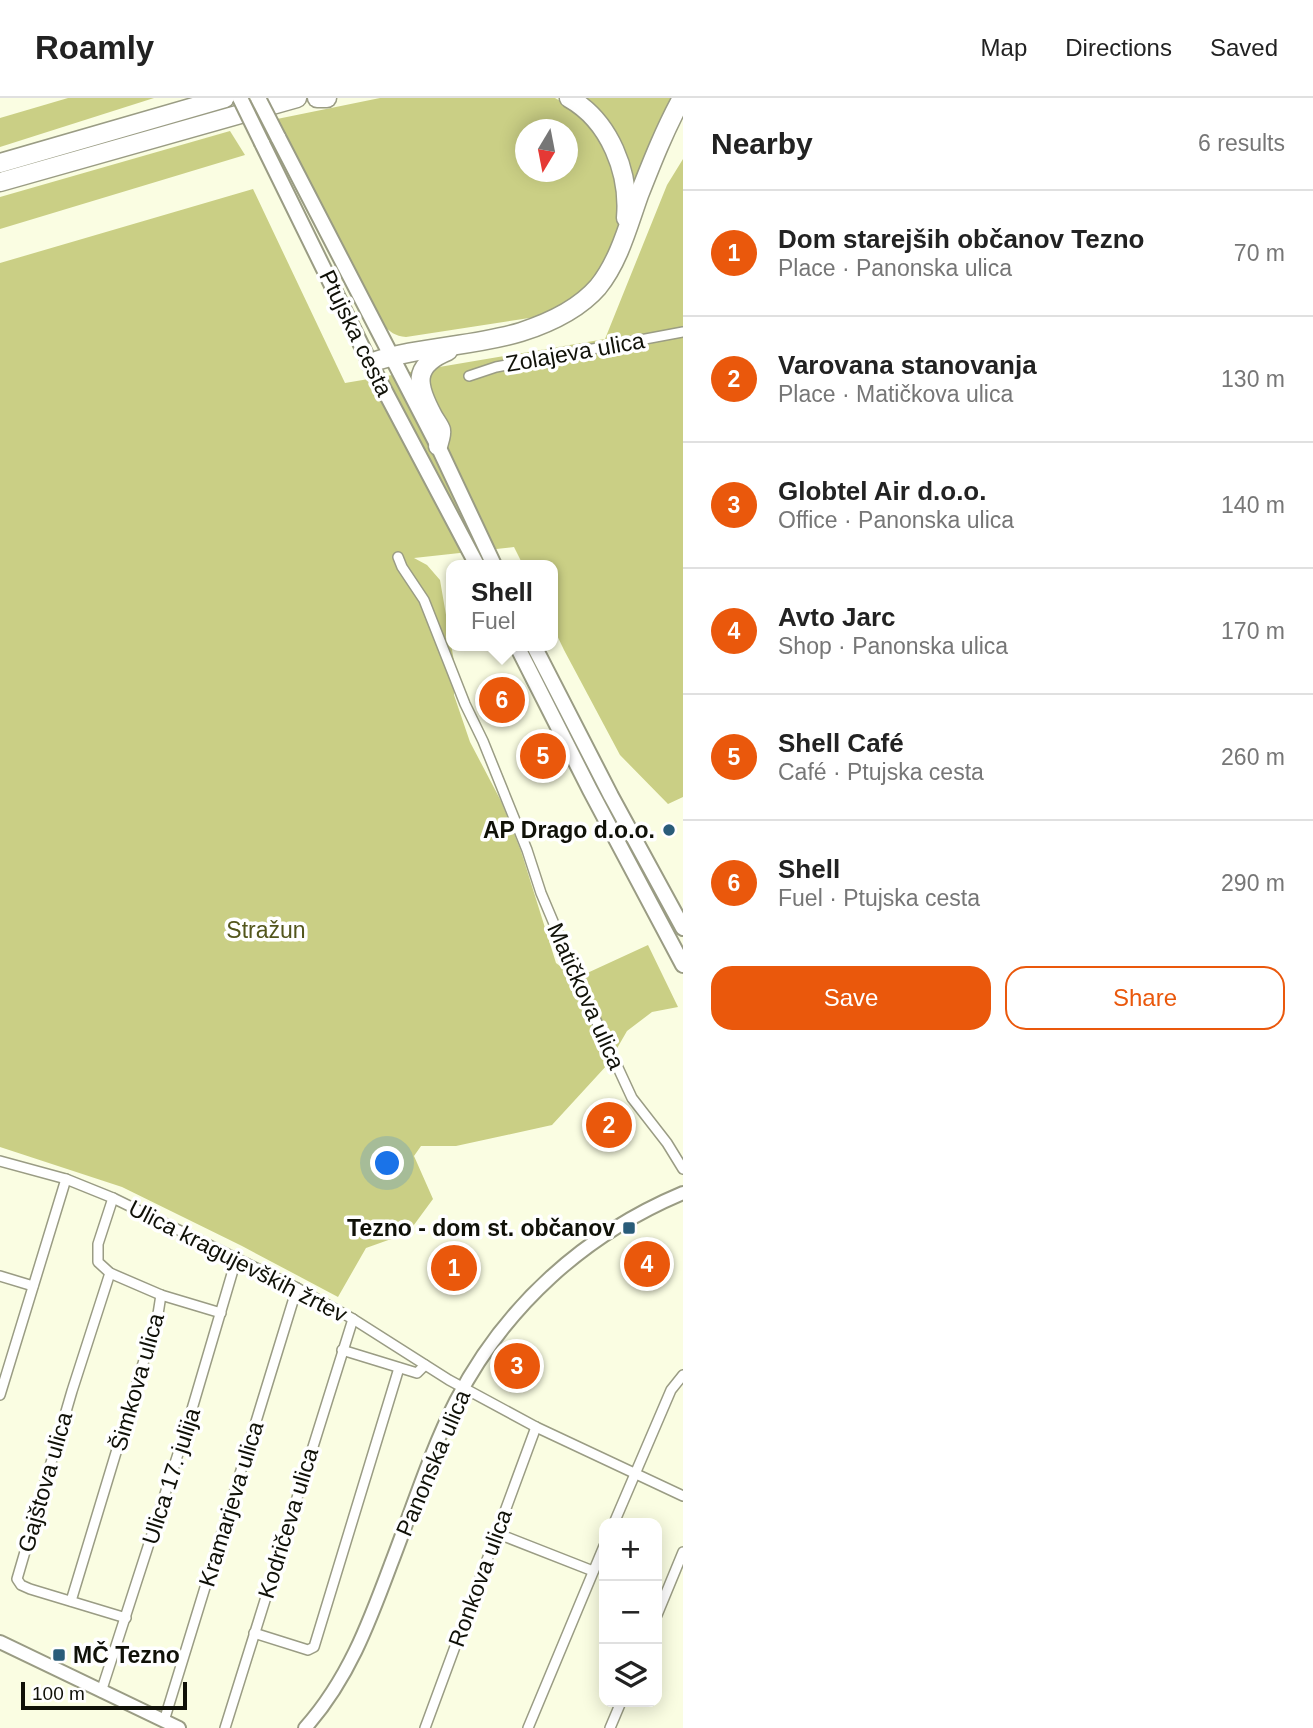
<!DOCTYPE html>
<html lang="en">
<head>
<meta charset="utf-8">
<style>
  :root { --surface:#fff; --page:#f2f2f2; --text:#222; --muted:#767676; --line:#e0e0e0; --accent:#ea580c }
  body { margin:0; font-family:Arial,sans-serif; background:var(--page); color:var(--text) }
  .controls { position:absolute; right:21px; bottom:21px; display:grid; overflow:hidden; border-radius:14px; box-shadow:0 4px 18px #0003 }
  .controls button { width:63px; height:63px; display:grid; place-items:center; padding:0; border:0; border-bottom:2px solid var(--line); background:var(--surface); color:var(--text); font:35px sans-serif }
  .compass { position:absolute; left:515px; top:21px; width:63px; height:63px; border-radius:50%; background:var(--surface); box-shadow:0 4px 18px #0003; rotate:190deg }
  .scale { position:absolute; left:21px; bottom:18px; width:166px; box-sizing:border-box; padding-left:7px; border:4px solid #101108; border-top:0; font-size:19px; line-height:24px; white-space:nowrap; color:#101108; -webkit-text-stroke:5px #fff; paint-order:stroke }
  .you { position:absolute; left:388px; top:1066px; width:24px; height:24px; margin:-18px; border:5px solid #fff; border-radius:50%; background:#1a73e8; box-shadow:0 0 0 10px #1a73e833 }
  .badge { display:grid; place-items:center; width:46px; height:46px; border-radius:50%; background:var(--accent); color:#fff; font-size:23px; font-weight:700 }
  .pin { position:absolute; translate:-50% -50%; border:4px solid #fff; box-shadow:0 2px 7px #0006 }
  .popup { position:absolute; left:446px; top:462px; width:112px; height:91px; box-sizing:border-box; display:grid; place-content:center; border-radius:14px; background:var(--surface); filter:drop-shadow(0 2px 5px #0005); font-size:23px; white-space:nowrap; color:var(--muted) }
  .popup b { font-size:26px; color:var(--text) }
  .popup::after { content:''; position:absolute; left:50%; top:100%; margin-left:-14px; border:14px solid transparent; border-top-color:var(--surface) }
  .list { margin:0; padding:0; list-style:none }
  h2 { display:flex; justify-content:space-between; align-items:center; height:91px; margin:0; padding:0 28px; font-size:30px }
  h2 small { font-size:23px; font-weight:400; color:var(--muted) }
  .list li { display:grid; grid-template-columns:46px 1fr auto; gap:21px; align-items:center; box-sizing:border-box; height:126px; padding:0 28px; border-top:2px solid var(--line) }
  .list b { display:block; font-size:26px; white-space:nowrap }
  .list p { margin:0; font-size:23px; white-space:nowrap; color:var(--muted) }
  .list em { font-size:23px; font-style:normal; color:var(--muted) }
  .actions { display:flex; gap:14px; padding:21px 28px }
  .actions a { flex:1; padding:16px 0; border:2px solid var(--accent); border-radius:21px; text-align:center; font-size:24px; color:var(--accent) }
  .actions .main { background:var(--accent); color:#fff }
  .icon { flex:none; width:38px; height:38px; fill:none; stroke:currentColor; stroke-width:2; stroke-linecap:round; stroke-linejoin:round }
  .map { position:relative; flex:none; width:683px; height:1630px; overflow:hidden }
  header { display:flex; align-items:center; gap:42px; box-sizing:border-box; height:98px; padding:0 35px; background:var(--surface); border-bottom:2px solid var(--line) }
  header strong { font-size:33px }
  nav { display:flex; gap:38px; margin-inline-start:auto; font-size:24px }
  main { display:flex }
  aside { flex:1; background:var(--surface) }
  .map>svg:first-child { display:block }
</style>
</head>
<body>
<header>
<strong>Roamly</strong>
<nav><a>Map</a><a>Directions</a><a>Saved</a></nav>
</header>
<main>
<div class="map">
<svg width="683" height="1630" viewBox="0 0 683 1630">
  <rect width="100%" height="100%" fill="#fafde2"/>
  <!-- green -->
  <g fill="#cacf85" fill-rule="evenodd">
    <path d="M68 0H154L0 49V20Z"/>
    <path d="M380 0H555L583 16 604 42 624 109 619 135 602 169 584 192 559 211 536 219 406 239C395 238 390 234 382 226L277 21ZM526 32H568V74H526Z"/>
    <path d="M578 0H677L631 104 628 77Z"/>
    <path d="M230 33 245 57 0 131V99Z"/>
    <path d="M683 61V699L668 706 620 657 564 552 553 529V467H523L514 449 414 460 427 467 440 482 456 575 454 597 470 644 501 703 521 753 556 865 564 871 572 882 648 847 678 909 652 914 627 933 608 966 552 1027 456 1048H421L414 1058 433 1101 408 1135 366 1150 338 1199 242 1148 122 1089 0 1049V165L253 91 345 285 605 241 667 87Z"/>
  </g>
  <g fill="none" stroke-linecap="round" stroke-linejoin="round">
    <!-- street casing -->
    <g stroke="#9a9c84" stroke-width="12">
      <g id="street">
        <path d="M469 278 496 269 683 234"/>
        <path d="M398 459 402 469 424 502 465 606 483 643 527 752 541 795 582 892 632 1000 667 1045 683 1071"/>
        <path d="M0 1063 66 1081 113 1100 297 1190 353 1221 449 1282 536 1329 683 1398"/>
        <path d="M110 1175 72 1293 17 1481 21 1487 30 1491 126 1520"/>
        <path d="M0 1178 33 1188"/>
        <path d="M161 1197 221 1215"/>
        <path d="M342 1252 417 1275 425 1267"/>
        <path d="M0 1297 66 1081"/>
        <path d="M614 1425 671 1292 683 1277"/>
        <path d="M496 1435 593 1473"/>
        <path d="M71 1503 158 1216 161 1197 110 1175 98 1164V1146L113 1100"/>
        <path d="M657 1517 683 1454"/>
        <path d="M254 1535 308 1552 314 1549 399 1270"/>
        <path d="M101 1594 187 1328 236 1162"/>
        <path d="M164 1623 297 1190"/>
        <path d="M225 1630 353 1221"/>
        <path d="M425 1630 536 1329"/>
        <path d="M528 1630 604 1448"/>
        <path d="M610 1630 621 1604"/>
      </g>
    </g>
    <!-- secondary casing -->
    <g stroke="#9a9c84" stroke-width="16">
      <g id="secondary">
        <path d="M0 1544 179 1630"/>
        <path d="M305 1630C348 1582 369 1525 391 1466 412 1412 430 1354 456 1303 505 1208 585 1136 683 1095"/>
      </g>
    </g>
    <!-- primary casing -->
    <g stroke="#9a9c84" stroke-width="18">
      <g id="primary">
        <path d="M278 39 438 348 494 467"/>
        <path d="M262 45 370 265 477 467"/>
        <path d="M517 548 590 692 683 867"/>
        <path d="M534 548 611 698 683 830"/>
      </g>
    </g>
    <!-- highway casing -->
    <g stroke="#9a9c84" stroke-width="21">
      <g id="highway">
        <path d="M317 0H327"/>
        <path d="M569 0C610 23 630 75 626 120"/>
        <path d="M0 65 225 0"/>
        <path d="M0 84 297 0"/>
        <path d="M370 265C419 248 472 249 521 234 549 225 578 212 598 189 619 163 628 128 639 97 652 64 665 31 682 0"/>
        <path d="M438 348C439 344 442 337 441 332 440 328 435 322 433 318 417 288 411 268 448 253"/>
      </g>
    </g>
    <!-- street -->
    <use href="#street" stroke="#fff" stroke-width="9"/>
    <!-- secondary -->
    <use href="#secondary" stroke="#fff" stroke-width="12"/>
    <!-- primary -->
    <use href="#primary" stroke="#fff" stroke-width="14"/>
    <!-- highway -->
    <use href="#highway" stroke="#fff" stroke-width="18"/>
    <!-- primary-bridge casing -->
    <g stroke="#9a9c84" stroke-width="18" stroke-linecap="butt">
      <g id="primary-bridge">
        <path d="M240 0 262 45"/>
        <path d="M258 0 278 39"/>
      </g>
    </g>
    <!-- primary-bridge -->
    <use href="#primary-bridge" stroke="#fff" stroke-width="14"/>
  </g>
  <!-- markers -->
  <g fill="#295c79" stroke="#fff" stroke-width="2.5">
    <circle cx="669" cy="732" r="7"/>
    <rect x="622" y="1123" width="14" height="14" rx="3.5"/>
    <rect x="52" y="1550" width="14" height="14" rx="3.5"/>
  </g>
  <g text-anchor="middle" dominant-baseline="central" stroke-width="7" stroke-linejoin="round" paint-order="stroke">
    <!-- street labels -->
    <g font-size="23" fill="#101108" stroke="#fff">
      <text transform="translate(356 235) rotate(64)">Ptujska cesta</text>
      <text transform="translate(575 254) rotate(-10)">Zolajeva ulica</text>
      <text transform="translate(586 898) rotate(66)">Matičkova ulica</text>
      <text transform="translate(238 1163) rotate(27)">Ulica kragujevških žrtev</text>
      <text transform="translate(137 1284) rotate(-74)">Šimkova ulica</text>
      <text transform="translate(433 1365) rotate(-67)">Panonska ulica</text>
      <text transform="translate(171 1378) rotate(-72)">Ulica 17. julija</text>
      <text transform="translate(45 1384) rotate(-74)">Gajštova ulica</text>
      <text transform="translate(231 1406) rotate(-73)">Kramarjeva ulica</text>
      <text transform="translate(288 1425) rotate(-73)">Kodričeva ulica</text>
      <text transform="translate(480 1480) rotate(-70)">Ronkova ulica</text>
    </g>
    <!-- poi labels -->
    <g font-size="23" font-weight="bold" fill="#101108" stroke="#fff" text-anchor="end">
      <text x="655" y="732">AP Drago d.o.o.</text>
      <text x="615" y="1130">Tezno - dom st. občanov</text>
      <text x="73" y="1557" text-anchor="start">MČ Tezno</text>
    </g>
    <!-- park labels -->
    <g font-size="23" fill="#53561c" stroke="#fff">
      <text x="266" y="832">Stražun</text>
    </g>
  </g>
</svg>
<div class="controls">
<button>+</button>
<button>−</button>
<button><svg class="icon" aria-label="layers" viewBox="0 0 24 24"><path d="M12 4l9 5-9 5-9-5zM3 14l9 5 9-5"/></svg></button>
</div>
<svg class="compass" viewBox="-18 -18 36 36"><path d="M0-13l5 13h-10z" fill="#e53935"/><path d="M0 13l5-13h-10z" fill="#767676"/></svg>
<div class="scale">100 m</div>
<div class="you"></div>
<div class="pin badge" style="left:454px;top:1170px">1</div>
<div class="pin badge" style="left:609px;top:1027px">2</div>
<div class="pin badge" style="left:517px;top:1268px">3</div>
<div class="pin badge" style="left:647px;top:1166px">4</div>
<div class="pin badge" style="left:543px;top:658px">5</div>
<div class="pin badge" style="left:502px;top:602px">6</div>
<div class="popup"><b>Shell</b>Fuel</div>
</div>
<aside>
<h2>Nearby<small>6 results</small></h2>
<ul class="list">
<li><span class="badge">1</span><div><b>Dom starejših občanov Tezno</b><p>Place · Panonska ulica</p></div><em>70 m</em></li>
<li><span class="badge">2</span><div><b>Varovana stanovanja</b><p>Place · Matičkova ulica</p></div><em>130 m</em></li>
<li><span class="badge">3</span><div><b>Globtel Air d.o.o.</b><p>Office · Panonska ulica</p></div><em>140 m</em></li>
<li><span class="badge">4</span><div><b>Avto Jarc</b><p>Shop · Panonska ulica</p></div><em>170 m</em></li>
<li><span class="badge">5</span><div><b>Shell Café</b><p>Café · Ptujska cesta</p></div><em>260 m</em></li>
<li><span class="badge">6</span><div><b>Shell</b><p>Fuel · Ptujska cesta</p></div><em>290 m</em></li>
</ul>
<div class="actions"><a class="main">Save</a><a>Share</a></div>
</aside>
</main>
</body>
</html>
